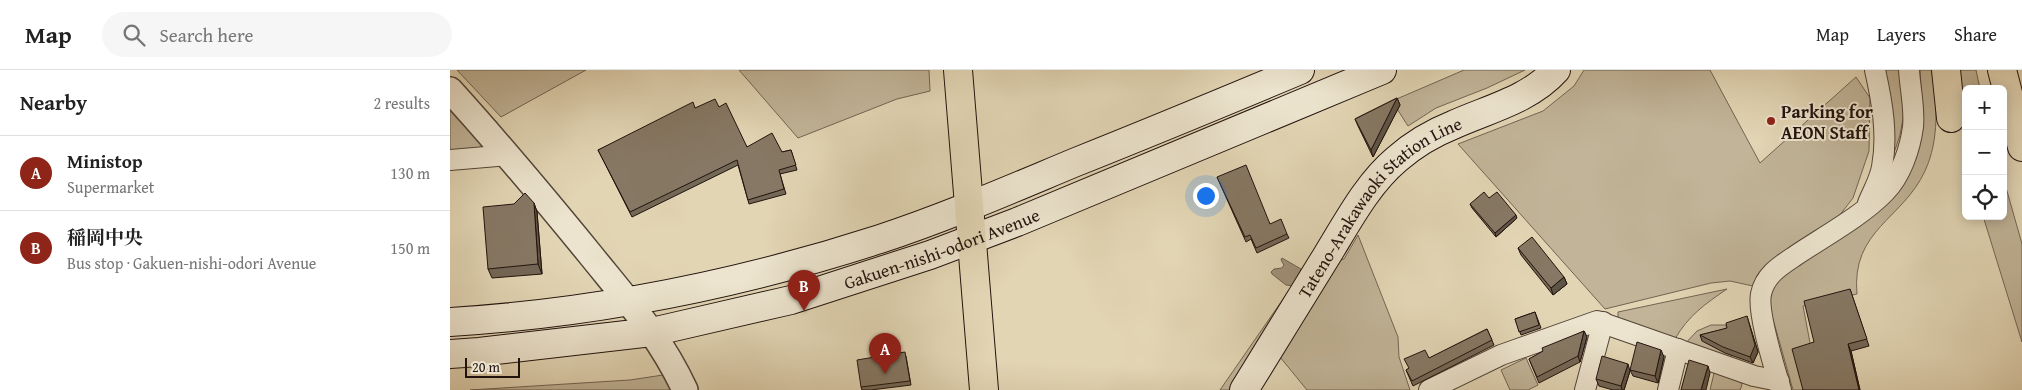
<!DOCTYPE html>
<html lang="en">
<head>
<meta charset="utf-8">
<style>
  :root { --surface:#fff; --page:#f6f6f6; --text:#222; --muted:#767676; --line:#e0e0e0; --accent:#8f2418 }
  body { margin:0; font-family:"Gentium Book Plus","Noto Serif JP",serif; background:var(--page); color:var(--text) }
  .controls { position:absolute; right:15px; top:15px; display:grid; overflow:hidden; border-radius:8px; box-shadow:0 2px 12px #0003 }
  .controls button { width:45px; height:45px; display:grid; place-items:center; padding:0; border:0; border-bottom:1px solid var(--line); background:var(--surface); color:var(--text); font:25px sans-serif }
  .scale { position:absolute; left:15px; bottom:12px; width:55px; box-sizing:border-box; padding-left:5px; border:2px solid #22130e; border-top:0; font-size:14px; line-height:18px; white-space:nowrap; color:#22130e; -webkit-text-stroke:4px #ece4ce; paint-order:stroke }
  .you { position:absolute; left:755px; top:125px; width:18px; height:18px; margin:-12px; border:4px solid #fff; border-radius:50%; background:#1a73e8; box-shadow:0 0 0 8px #1a73e833 }
  .badge { display:grid; place-items:center; width:32px; height:32px; border-radius:50%; background:var(--accent); color:#fff; font-size:16px; font-weight:700 }
  .pin { position:absolute; translate:-50% -41px; filter:drop-shadow(0 1px 2px #0008) }
  .pin::after { content:''; position:absolute; top:26px; width:18px; height:15px; background:inherit; clip-path:polygon(0 0,100% 0,50% 100%) }
  .list { margin:0; padding:0; list-style:none }
  h2 { display:flex; justify-content:space-between; align-items:center; height:65px; margin:0; padding:0 20px; font-size:21px }
  h2 small { font-size:16px; font-weight:400; color:var(--muted) }
  .list li { display:grid; grid-template-columns:32px 1fr auto; gap:15px; align-items:center; box-sizing:border-box; height:75px; padding:0 20px; border-top:1px solid var(--line) }
  .list b { display:block; font-size:19px; white-space:nowrap }
  .list p { margin:0; font-size:16px; white-space:nowrap; color:var(--muted) }
  .list em { font-size:16px; font-style:normal; color:var(--muted) }
  .icon { flex:none; width:28px; height:28px; fill:none; stroke:currentColor; stroke-width:2; stroke-linecap:round; stroke-linejoin:round }
  .map { position:relative; flex:none; width:1572px; height:320px; overflow:hidden }
  header { display:flex; align-items:center; gap:30px; box-sizing:border-box; height:70px; padding:0 25px; background:var(--surface); border-bottom:1px solid var(--line) }
  header strong { font-size:24px }
  nav { display:flex; gap:28px; margin-inline-start:auto; font-size:18px }
  .search { width:350px; height:45px; background:var(--page); display:flex; align-items:center; gap:12px; box-sizing:border-box; padding:0 18px; border-radius:28px; color:var(--muted); font-size:19px }
  main { display:flex }
  aside { flex:1; background:var(--surface) }
  .map>svg:first-child { display:block }
</style>
</head>
<body>
<header>
<strong>Map</strong>
<div class="search"><svg class="icon" aria-label="search" viewBox="0 0 24 24"><circle cx="10" cy="10" r="6"/><path d="M15 15l6 6"/></svg>Search here</div>
<nav><a>Map</a><a>Layers</a><a>Share</a></nav>
</header>
<main>
<aside>
<h2>Nearby<small>2 results</small></h2>
<ul class="list">
<li><span class="badge">A</span><div><b>Ministop</b><p>Supermarket</p></div><em>130 m</em></li>
<li><span class="badge">B</span><div><b>稲岡中央</b><p>Bus stop · Gakuen-nishi-odori Avenue</p></div><em>150 m</em></li>
</ul>
</aside>
<div class="map">
<svg width="1572" height="320" viewBox="0 0 1572 320">
  <rect width="100%" height="100%" fill="#e2d5b4"/>
  <filter id="stains"><feTurbulence type="fractalNoise" baseFrequency=".004" numOctaves="4"/><feColorMatrix values="0 0 0 0 .2 0 0 0 0 .09 0 0 0 0 .02 0 0 0 .5 -.17"/></filter>
  <radialGradient id="worn" r=".72"><stop offset=".6" stop-color="#630" stop-opacity="0"/><stop offset="1" stop-color="#630" stop-opacity=".3"/></radialGradient>
  <!-- green -->
  <g fill="#c1b498" stroke="#726453">
    <path d="M7 0H136L51 47Z"/>
    <path d="M289 0H479L480 21 447 29 348 68Z"/>
    <path d="M1014 0H1075L1037 18 986 38 958 56 942 31Z"/>
    <path d="M1134 0H1260L1310 93 1406 7 1420 28 1419 81 1403 128 1386 150 1350 171 1308 204 1303 216 1280 211 1261 213 1155 239 1008 74 1093 41 1124 16Z"/>
    <path d="M1434 0H1451L1454 43 1450 65 1436 107Z"/>
    <path d="M1470 0H1484C1486 35 1490 68 1475 101 1453 149 1401 160 1407 224L1353 236 1369 320H1343L1319 235V221L1327 210 1398 161 1473 49Z"/>
    <path d="M1504 0H1526L1530 19H1516V72Z"/>
    <path d="M0 41 36 78 0 83Z"/>
    <path d="M1553 107 1572 174V272L1533 146H1553Z"/>
    <path d="M908 165 948 267 949 287 960 320H857L830 287 885 191 894 189Z"/>
    <path d="M840 219 781 320H770Z"/>
    <path d="M1277 219C1255 234 1238 246 1225 269L1168 249V242Z"/>
    <path d="M1261 255H1276L1278 275 1283 291 1234 275 1247 261Z"/>
    <path d="M1076 288 1088 315 1078 320H1060L1051 300Z"/>
    <path d="M1265 299 1289 308 1292 315 1290 320H1260Z"/>
    <path d="M213 305 223 320H20L180 310Z"/>
  </g>
  <!-- water -->
  <path fill="#a1937c" stroke="#6e6050" d="M832 188 851 199 844 216 836 215 822 204 821 202 824 199 832 198 834 195 831 190Z"/>
  <g fill="none" stroke-linecap="round" stroke-linejoin="round">
    <!-- minor casing -->
    <g stroke="#524438" stroke-width="22">
      <g id="minor">
        <path d="M0 90 59 85"/>
        <path d="M1418 133C1423 121 1430 109 1432 97 1438 65 1432 31 1425 0"/>
        <path d="M979 320 1051 285 1147 251 1304 306 1329 311"/>
        <path d="M1135 320 1153 252"/>
        <path d="M1218 320 1228 279"/>
        <path d="M1331 320C1325 299 1307 243 1311 224 1315 205 1330 196 1345 186 1373 167 1412 146 1435 122 1451 106 1460 79 1463 57 1465 39 1460 18 1459 0"/>
      </g>
    </g>
    <!-- tertiary casing -->
    <g stroke="#524438" stroke-width="28">
      <path id="tertiary" d="M0 20C48 73 94 128 139 183 176 229 210 266 235 320"/>
    </g>
    <!-- secondary casing -->
    <g stroke="#22130e" stroke-width="30">
      <g id="secondary">
        <path d="M0 252C146 243 291 214 430 169 497 147 561 119 626 92 701 62 776 31 850 0"/>
        <path id="s1" d="M0 284 29 282 202 262 341 230 480 185 567 152 932 0"/>
        <path id="s2" d="M794 320C821 276 849 231 876 187 897 153 917 114 947 89 963 75 983 63 1003 55 1038 39 1079 30 1106 0"/>
      </g>
    </g>
    <!-- trunk casing -->
    <g stroke="#22130e" stroke-width="30">
      <path id="trunk" d="M508 0 534 320"/>
    </g>
    <!-- motorway casing -->
    <g stroke="#22130e" stroke-width="30">
      <g id="motorway">
        <path d="M1496 0 1501 48"/>
        <path d="M1552 0 1572 77"/>
      </g>
    </g>
    <!-- minor -->
    <use href="#minor" stroke="#ece4ce" stroke-width="20"/>
    <!-- tertiary -->
    <use href="#tertiary" stroke="#ece4ce" stroke-width="25"/>
    <!-- secondary -->
    <use href="#secondary" stroke="#ece4ce" stroke-width="28"/>
    <!-- trunk -->
    <use href="#trunk" stroke="#e2d5b4" stroke-width="28"/>
    <!-- motorway -->
    <use href="#motorway" stroke="#e2d5b4" stroke-width="28"/>
  </g>
  <!-- wall -->
  <g fill="#736756" stroke="#22130e">
    <path d="M947 28 950 35 923 87 908 56 905 49Z"/>
    <path d="M269 37 297 77 332 82 341 80 347 100 330 104 336 124 299 134 288 95 182 147 148 80 245 38Z"/>
    <path d="M767 107 820 154 837 164 839 168 807 183 801 169 796 172Z"/>
    <path d="M84 133 87 142 92 204 42 208 38 199Z"/>
    <path d="M1020 134 1067 148 1046 167 1022 138Z"/>
    <path d="M1068 178 1114 207 1117 214 1103 225 1071 185Z"/>
    <path d="M1400 219 1419 276 1401 281 1410 320H1353L1364 272Z"/>
    <path d="M1085 242 1091 258 1071 265 1065 249Z"/>
    <path d="M1299 253 1308 282 1303 293 1275 283 1252 271 1250 265Z"/>
    <path d="M1037 259 1044 275 963 316 956 300Z"/>
    <path d="M1134 261 1137 267 1130 292 1089 313 1079 289Z"/>
    <path d="M456 286 461 315 421 320H412L411 317Z"/>
    <path d="M1214 287 1208 313 1183 306 1180 300Z"/>
    <path d="M1180 301 1174 320H1163L1149 316 1146 309Z"/>
  </g>
  <!-- shaded-wall -->
  <g fill="#5e5446" stroke="#22130e">
    <path d="M947 28 950 35 923 87 921 80Z"/>
    <path d="M84 133 87 142 92 204 88 194Z"/>
    <path d="M1066 145 1067 148 1046 167 1045 163Z"/>
    <path d="M1114 207 1117 214 1103 225 1101 218Z"/>
    <path d="M1297 246 1308 282 1303 293 1300 287Z"/>
    <path d="M1134 261 1137 267 1130 292 1128 286Z"/>
    <path d="M1398 274 1401 281 1410 320H1409Z"/>
    <path d="M1211 280 1214 287 1208 313 1205 306Z"/>
    <path d="M1178 294 1180 301 1174 320H1172L1171 316Z"/>
    <path d="M1258 296 1260 303 1256 320H1251Z"/>
  </g>
  <!-- building -->
  <g fill="#867864" stroke="#22130e">
    <path d="M947 28 921 80 905 49Z"/>
    <path d="M265 29 269 37 276 33 297 77 322 63 332 82 341 80 346 95 329 100 334 119 298 130 287 90 180 142 148 80 243 32 245 38Z"/>
    <path d="M796 95 820 154 831 149 837 164 806 178 800 165 795 167 767 107Z"/>
    <path d="M1034 122 1039 128 1047 122 1066 145 1045 163 1020 134Z"/>
    <path d="M75 123 84 133 88 194 38 199 33 137 64 134Z"/>
    <path d="M1082 167 1114 207 1101 218 1068 178Z"/>
    <path d="M1400 219 1417 269 1398 274 1409 320H1353L1342 279 1364 272 1354 231Z"/>
    <path d="M1085 242 1089 255 1069 262 1065 249Z"/>
    <path d="M1297 246 1305 275 1300 287 1273 277 1250 265 1277 258 1276 253Z"/>
    <path d="M1037 259 1042 270 962 311 956 300 959 298 954 289 975 280 979 288Z"/>
    <path d="M1134 261 1128 286 1087 307 1079 289 1093 281 1092 278Z"/>
    <path d="M1187 272 1211 280 1205 306 1180 300Z"/>
    <path d="M455 282 460 311 411 317 407 290Z"/>
    <path d="M1152 286 1178 294 1171 316 1146 309Z"/>
    <path d="M1239 290 1258 296 1251 320H1231Z"/>
  </g>
  <!-- markers -->
  <circle fill="#8f2418" stroke="#ece4ce" stroke-width="2" cx="1321" cy="51" r="5"/>
  <g text-anchor="middle" dominant-baseline="central" stroke-width="4" stroke-linejoin="round" paint-order="stroke">
    <!-- poi labels -->
    <g font-size="18" font-weight="bold" fill="#22130e" stroke="#ece4ce" text-anchor="start">
      <text x="1331" y="41">Parking for<tspan x="1331" dy="21">AEON Staff</tspan></text>
    </g>
    <!-- street labels -->
    <g font-size="18" fill="#22130e" stroke="#ece4ce">
      <text stroke="none"><textPath href="#s2" startOffset="231">Tateno-Arakawaoki Station Line</textPath></text>
      <text stroke="none"><textPath href="#s1" startOffset="505">Gakuen-nishi-odori Avenue</textPath></text>
    </g>
  </g>
  <rect width="100%" height="100%" filter="url(#stains)"/>
  <rect width="100%" height="100%" fill="url(#worn)"/>
</svg>
<div class="controls">
<button>+</button>
<button>−</button>
<button><svg class="icon" aria-label="locate" viewBox="0 0 24 24"><circle cx="12" cy="12" r="6"/><path d="M12 2v4M12 18v4M2 12h4M18 12h4"/></svg></button>
</div>
<div class="scale">20 m</div>
<div class="you"></div>
<div class="pin badge" style="left:435px;top:304px">A</div>
<div class="pin badge" style="left:354px;top:241px">B</div>
</div>
</main>
</body>
</html>
